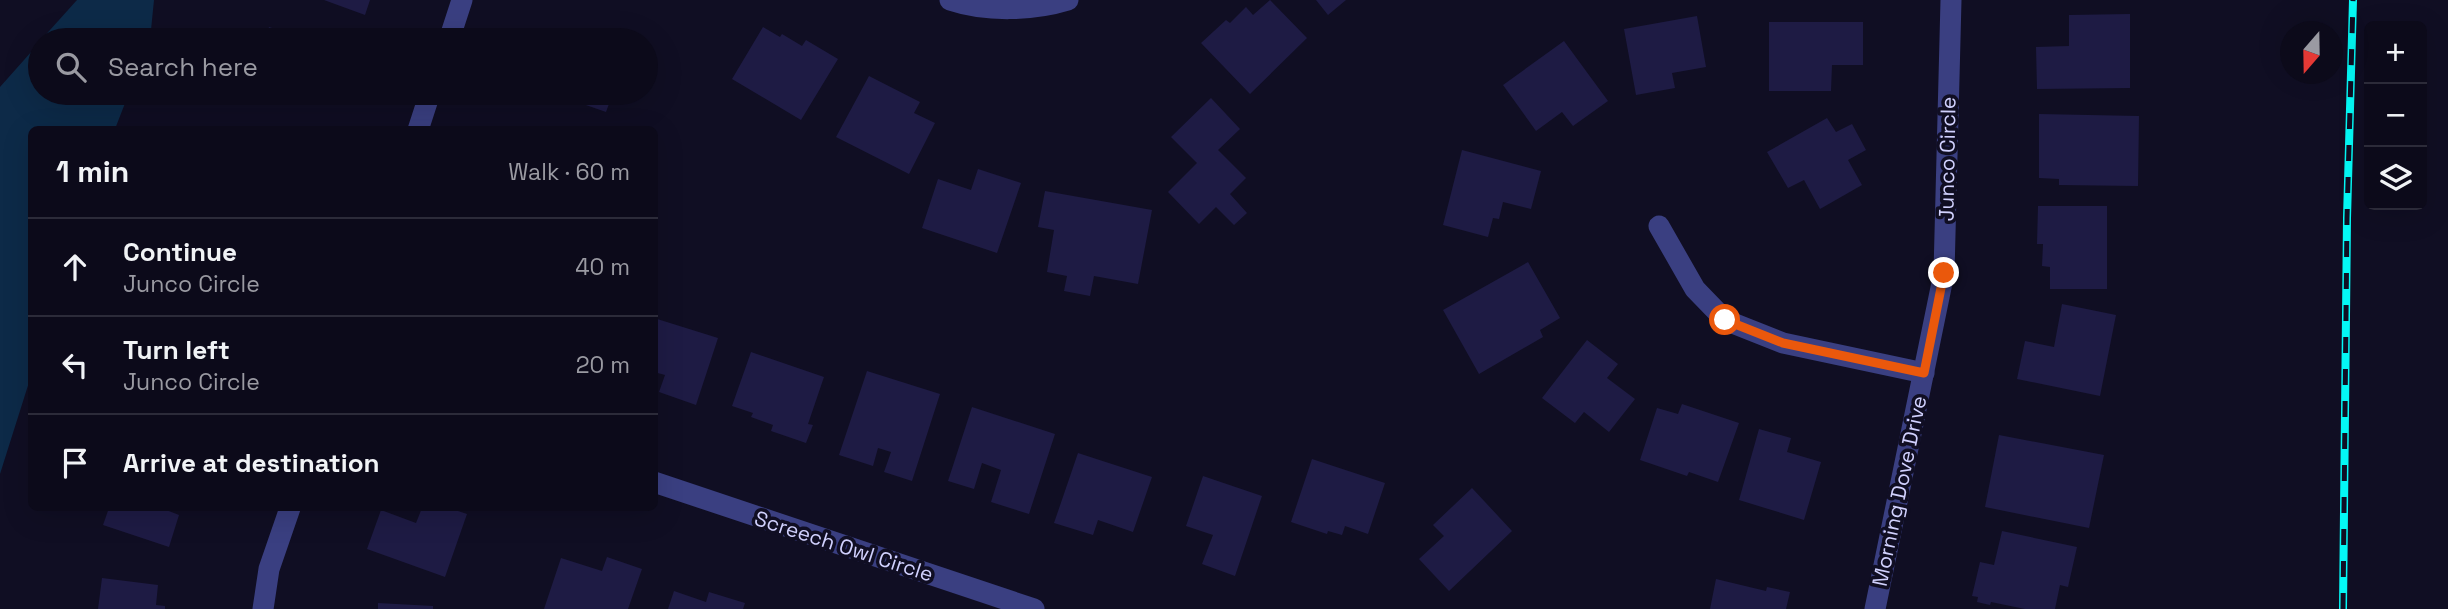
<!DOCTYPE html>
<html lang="en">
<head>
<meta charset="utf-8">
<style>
  :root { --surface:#0c0a1a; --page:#1a1827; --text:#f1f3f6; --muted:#9a9aa2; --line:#2c2b39 }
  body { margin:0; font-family:"Space Grotesk",sans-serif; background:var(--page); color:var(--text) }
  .controls { position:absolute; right:21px; top:21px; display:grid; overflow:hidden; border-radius:10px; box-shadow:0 7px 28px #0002 }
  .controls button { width:63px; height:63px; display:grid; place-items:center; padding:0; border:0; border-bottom:2px solid var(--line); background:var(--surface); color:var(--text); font:35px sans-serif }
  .compass { position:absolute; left:2280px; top:21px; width:63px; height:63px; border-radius:50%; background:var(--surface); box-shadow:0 7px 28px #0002; rotate:200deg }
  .stop { position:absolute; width:21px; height:21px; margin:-16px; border:5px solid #ea580c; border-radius:50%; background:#fff }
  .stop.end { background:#ea580c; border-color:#fff; box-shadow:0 2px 7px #0008 }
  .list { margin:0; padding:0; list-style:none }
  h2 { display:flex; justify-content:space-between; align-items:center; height:91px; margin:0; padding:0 28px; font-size:30px }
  h2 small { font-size:23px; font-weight:400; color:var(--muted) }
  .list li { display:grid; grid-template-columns:46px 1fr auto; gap:21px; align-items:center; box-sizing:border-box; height:98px; padding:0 28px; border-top:2px solid var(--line) }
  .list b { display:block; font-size:26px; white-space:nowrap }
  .list p { margin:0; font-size:23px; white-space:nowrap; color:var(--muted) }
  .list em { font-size:23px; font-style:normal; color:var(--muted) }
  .icon { flex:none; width:38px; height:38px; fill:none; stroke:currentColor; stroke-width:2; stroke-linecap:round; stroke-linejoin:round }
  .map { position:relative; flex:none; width:2448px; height:609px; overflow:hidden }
  .search { position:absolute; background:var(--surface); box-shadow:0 7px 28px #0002; left:28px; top:28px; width:630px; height:77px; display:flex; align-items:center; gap:18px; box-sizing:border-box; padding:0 24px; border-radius:38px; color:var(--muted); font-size:26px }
  .panel { position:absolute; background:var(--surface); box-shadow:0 7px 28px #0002; left:28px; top:126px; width:630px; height:385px; border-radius:10px }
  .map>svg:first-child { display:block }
</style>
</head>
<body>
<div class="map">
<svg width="2448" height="609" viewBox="0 0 2448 609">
  <rect width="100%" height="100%" fill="#100e23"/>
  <!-- water -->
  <g fill="#0d2a48">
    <path d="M77 0H154L150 40H41Z"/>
    <path d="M40 42V93H129L115 129 32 130 31 376 0 474V87Z"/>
  </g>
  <!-- building -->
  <g fill="#1e1b44">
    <path d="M324 0H370L365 15Z"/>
    <path d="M1270 0 1307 38 1250 94 1201 43 1226 20 1230 23 1246 7 1253 15Z"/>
    <path d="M1316 0H1346L1328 15Z"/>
    <path d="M2130 14V88L2037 89 2036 47 2069 46V15Z"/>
    <path d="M1697 16 1706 67 1672 73 1675 88 1636 95 1624 29Z"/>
    <path d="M1769 22H1863V65H1832L1831 91H1769Z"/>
    <path d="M269 27 309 40H265Z"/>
    <path d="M763 27 780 37 782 34 802 46 806 40 838 59 801 120 732 79Z"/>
    <path d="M1564 41 1608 101 1573 126 1562 112 1536 131 1503 85Z"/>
    <path d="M869 76 920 102 914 113 935 123 909 174 836 137Z"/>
    <path d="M534 93H613L606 112 563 97 561 103Z"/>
    <path d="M1211 98 1240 129 1218 150 1246 178 1230 194 1247 213 1234 225 1216 207 1199 224 1168 192 1197 163 1171 137Z"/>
    <path d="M2039 114 2139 116 2138 186 2059 185V179L2039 178Z"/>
    <path d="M1827 118 1836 132 1852 124 1866 150 1848 160 1862 185 1820 209 1804 180 1788 188 1767 152Z"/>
    <path d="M1462 150 1541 171 1531 209 1503 202 1499 219 1493 218 1488 237 1443 225Z"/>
    <path d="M978 169 1021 183 997 253 922 228 938 179 971 190Z"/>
    <path d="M1045 191 1152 210 1138 284 1094 276 1090 296 1064 291 1067 276 1047 272 1054 230 1038 227Z"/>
    <path d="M2038 206H2107V289H2050V267L2042 266 2043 244H2037Z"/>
    <path d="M1528 262 1560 318 1540 330 1543 337 1479 374 1443 310Z"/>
    <path d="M2062 304 2116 315 2100 396 2017 379 2025 341 2054 347Z"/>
    <path d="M654 318 718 338 696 405 659 392 665 375 654 372Z"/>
    <path d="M1587 340 1618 364 1607 378 1635 399 1609 432 1584 412 1575 423 1542 398Z"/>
    <path d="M751 352 824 377 808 424 813 425 806 443 771 431 773 425 751 417 753 413 732 406Z"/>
    <path d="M867 371 940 394 912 481 884 472 891 452 878 448 873 466 839 455Z"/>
    <path d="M1682 404 1739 423 1718 482 1689 472 1687 476 1640 460 1657 408 1678 414Z"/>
    <path d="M972 407 1055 434 1029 514 991 502 1001 470 982 463 974 489 948 481Z"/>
    <path d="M1759 429 1791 438 1787 452 1821 462 1804 520 1739 500Z"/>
    <path d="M1999 435 2104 455 2089 528 1985 507Z"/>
    <path d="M1078 453 1152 477 1133 532 1098 520 1093 535 1054 523Z"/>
    <path d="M1312 459 1385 483 1368 534 1345 526 1342 535 1328 531 1327 534 1291 522Z"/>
    <path d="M1203 476 1262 496 1235 576 1202 564 1213 535 1186 526Z"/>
    <path d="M1472 488 1512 531 1449 591 1419 559 1444 536 1433 525Z"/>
    <path d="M109 508H161L179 515 169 547 103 525Z"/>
    <path d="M422 508H449L467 514 445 577 367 549 381 510 416 523Z"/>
    <path d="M2002 531 2077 547 2068 587 2060 585 2055 609H2025L1991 602 1990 605 1977 602 1978 597 1972 596 1980 562 1994 565Z"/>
    <path d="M607 557 642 569 628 609H544L561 558 602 571Z"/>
    <path d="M102 578 158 585 156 605 165 606V609H98Z"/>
    <path d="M1716 579 1766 591 1767 587 1790 592 1786 609H1710Z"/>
    <path d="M674 591 706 602 709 592 745 603 743 609H668Z"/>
    <path d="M378 603 433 606V609H378Z"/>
  </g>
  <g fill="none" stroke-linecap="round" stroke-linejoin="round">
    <!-- minor -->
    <g stroke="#3a3f81" stroke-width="21">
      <path d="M950 0C986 12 1032 11 1068 0"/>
      <path d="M449 40 462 0"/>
      <path d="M418 130 430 93"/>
      <path d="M1659 226 1695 289 1725 320 1783 343 1924 373"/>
      <path d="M654 482 1034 609"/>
      <path d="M263 609 269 569 290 508"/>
      <path d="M1875 609 1944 273 1951 0"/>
    </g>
    <!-- rail casing -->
    <g stroke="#04f8f5" stroke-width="8">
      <path id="rail" d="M2343 609 2347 218 2353 0"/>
    </g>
    <!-- rail -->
    <use href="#rail" stroke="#100e23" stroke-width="5" stroke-dasharray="16" stroke-linecap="butt"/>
  </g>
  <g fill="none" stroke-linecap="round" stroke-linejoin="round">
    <!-- route -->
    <path stroke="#ea580c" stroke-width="9" d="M1725 320 1783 343 1924 373 1944 273"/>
  </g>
  <g text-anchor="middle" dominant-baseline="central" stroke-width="7" stroke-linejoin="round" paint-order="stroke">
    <!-- street labels -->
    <g font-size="21" fill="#d1d1fe" stroke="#100e23">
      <text transform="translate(1947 159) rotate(-89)">Junco Circle</text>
      <text transform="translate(1899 491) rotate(-78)">Morning Dove Drive</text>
      <text transform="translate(844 546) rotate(18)">Screech Owl Circle</text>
    </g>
  </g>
</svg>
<div class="controls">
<button>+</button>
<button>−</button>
<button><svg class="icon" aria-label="layers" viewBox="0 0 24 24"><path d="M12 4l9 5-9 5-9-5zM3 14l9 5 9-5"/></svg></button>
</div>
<svg class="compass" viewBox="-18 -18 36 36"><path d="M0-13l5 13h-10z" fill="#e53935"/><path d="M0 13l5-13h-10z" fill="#9a9aa2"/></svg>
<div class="stop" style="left:1725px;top:320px"></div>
<div class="stop end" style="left:1944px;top:273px"></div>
<div class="search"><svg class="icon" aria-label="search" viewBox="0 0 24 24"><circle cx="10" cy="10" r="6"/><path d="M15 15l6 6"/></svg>Search here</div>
<section class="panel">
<h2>1 min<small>Walk · 60 m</small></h2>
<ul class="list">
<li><svg class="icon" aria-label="ahead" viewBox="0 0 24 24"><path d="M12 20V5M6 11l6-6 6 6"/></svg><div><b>Continue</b><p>Junco Circle</p></div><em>40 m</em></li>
<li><svg class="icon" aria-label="left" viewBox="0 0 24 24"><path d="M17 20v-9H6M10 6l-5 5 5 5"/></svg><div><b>Turn left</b><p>Junco Circle</p></div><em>20 m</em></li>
<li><svg class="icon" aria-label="arrive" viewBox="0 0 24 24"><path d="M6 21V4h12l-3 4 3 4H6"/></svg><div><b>Arrive at destination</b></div></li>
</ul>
</section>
</div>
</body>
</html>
